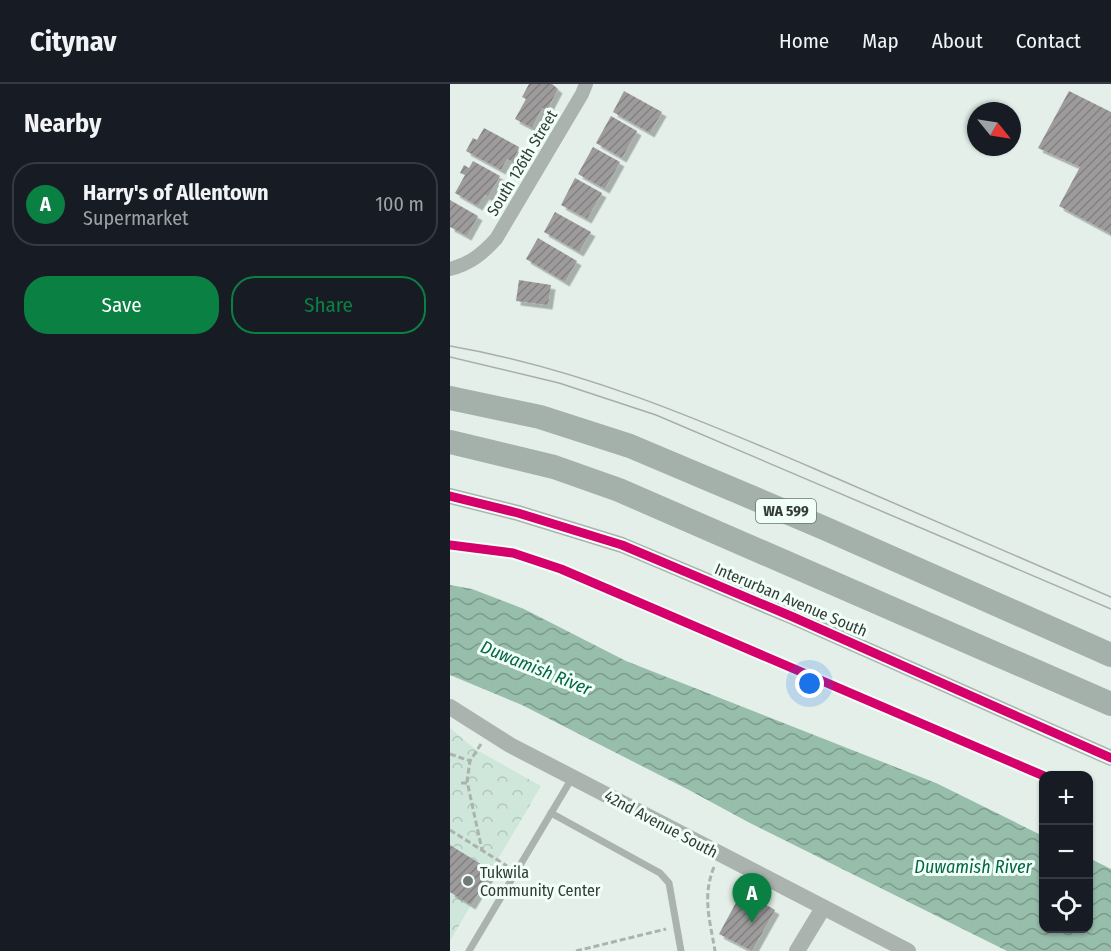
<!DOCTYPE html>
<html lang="en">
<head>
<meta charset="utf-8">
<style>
  :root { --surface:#171b24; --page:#242831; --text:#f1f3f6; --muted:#9ea1a6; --line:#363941; --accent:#0b8043 }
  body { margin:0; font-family:"Fira Sans Condensed",sans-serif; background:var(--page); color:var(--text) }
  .controls { position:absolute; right:18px; bottom:18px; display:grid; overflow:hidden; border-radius:12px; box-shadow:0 2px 4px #0004 }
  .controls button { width:54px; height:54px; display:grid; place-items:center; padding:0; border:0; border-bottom:2px solid var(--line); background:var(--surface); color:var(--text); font:30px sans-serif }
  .compass { position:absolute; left:517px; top:18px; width:54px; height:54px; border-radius:50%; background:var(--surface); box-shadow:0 2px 4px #0004; rotate:120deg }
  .you { position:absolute; left:360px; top:600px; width:21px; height:21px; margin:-15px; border:4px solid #fff; border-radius:50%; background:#1a73e8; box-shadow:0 0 0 9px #1a73e833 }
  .badge { display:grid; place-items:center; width:39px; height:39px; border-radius:50%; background:var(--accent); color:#fff; font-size:20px; font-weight:700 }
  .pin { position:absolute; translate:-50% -50px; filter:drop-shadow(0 2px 3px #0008) }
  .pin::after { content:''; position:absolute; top:32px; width:21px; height:18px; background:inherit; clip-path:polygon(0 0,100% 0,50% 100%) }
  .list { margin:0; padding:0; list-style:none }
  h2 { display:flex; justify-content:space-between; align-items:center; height:78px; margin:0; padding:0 24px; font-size:26px }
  h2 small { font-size:20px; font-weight:400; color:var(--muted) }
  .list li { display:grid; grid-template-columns:39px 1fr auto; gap:18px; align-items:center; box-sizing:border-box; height:84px; margin:0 12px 12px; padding:0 12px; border:2px solid var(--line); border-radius:24px }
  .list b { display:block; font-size:22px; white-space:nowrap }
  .list p { margin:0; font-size:20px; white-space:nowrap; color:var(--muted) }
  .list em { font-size:20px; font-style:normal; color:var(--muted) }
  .actions { display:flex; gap:12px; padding:18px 24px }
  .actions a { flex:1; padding:14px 0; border:2px solid var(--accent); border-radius:24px; text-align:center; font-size:21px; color:var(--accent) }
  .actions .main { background:var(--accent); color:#fff }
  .icon { flex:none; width:33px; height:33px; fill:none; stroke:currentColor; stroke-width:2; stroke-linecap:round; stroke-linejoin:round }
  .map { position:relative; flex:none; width:661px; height:867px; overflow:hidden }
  header { display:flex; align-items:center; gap:36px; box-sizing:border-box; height:84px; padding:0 30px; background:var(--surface); border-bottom:2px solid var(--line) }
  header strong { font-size:28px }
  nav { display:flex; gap:33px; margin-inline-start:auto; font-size:21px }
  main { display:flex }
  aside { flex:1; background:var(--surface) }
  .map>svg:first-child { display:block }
</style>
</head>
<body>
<header>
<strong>Citynav</strong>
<nav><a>Home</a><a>Map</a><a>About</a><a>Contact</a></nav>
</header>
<main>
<aside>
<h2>Nearby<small></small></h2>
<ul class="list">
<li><span class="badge">A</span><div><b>Harry's of Allentown</b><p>Supermarket</p></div><em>100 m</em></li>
</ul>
<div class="actions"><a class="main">Save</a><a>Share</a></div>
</aside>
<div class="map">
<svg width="661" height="867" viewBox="0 0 661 867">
  <defs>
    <pattern id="park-crowns" width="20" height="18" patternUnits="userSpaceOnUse" patternTransform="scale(1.5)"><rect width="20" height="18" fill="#cfe7db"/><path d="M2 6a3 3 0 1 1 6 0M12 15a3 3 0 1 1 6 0" fill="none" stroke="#b2c7bd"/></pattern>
    <pattern id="water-waves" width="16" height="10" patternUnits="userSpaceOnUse" patternTransform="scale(1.5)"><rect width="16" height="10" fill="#97bdab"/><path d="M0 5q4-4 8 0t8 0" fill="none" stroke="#7c9b8c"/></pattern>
    <pattern id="building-hatch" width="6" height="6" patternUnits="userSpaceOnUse" patternTransform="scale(1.5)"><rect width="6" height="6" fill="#9e9b9d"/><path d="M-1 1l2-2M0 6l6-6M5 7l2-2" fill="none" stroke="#828081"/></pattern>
    <filter id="shadow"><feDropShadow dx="4.5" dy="4.5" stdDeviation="0" flood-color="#0004"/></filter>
  </defs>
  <rect width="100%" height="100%" fill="#e4efe9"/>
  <!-- park -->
  <path fill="url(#park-crowns)" d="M0 644 25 665 91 702 0 857Z"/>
  <!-- water -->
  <path fill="url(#water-waves)" d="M0 501 22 505 74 525 176 577 486 699 593 752 594 844H638L639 774 661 785V867H557L298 738 239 706 72 621 0 591Z"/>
  <!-- building -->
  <g fill="url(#building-hatch)" filter="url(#shadow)">
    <path d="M79 0H102L108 5 97 26 92 24 82 44 65 35 76 15 72 13Z"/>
    <path d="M174 7 212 28 200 49 163 28Z"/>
    <path d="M619 7 661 28V150L609 122 630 83 588 64Z"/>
    <path d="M161 32 187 47 172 74 146 59Z"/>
    <path d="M34 44 69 63 63 78 57 75 51 86 16 67 23 54 27 56Z"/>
    <path d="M143 63 170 78 155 105 128 90Z"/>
    <path d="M23 77 50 92 38 113 35 111 28 122 5 109 15 91 10 89 14 81 19 84Z"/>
    <path d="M125 94 152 109 137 135 111 121Z"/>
    <path d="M0 116 28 132 17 152 0 143Z"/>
    <path d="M105 128 141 148 129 168 94 148Z"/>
    <path d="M88 154 127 177 115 198 76 175Z"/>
    <path d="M69 196 101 201 98 221 66 217Z"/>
    <path d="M0 761 42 787 21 821 0 808Z"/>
    <path d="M299 811 325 826 302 867 269 850 288 815 295 819Z"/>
  </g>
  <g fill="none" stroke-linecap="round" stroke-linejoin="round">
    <!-- path -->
    <g stroke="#aab3ae" stroke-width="3" stroke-dasharray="6 3" stroke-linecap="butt">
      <path d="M31 660 20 677 17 697 32 766"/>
      <path d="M0 670 20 677"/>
      <path d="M11 699H18"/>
      <path d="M0 746 57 782"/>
      <path d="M264 783C252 812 260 837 265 867"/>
      <path d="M126 867 216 845"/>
    </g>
    <!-- service -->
    <g stroke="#aab3ae" stroke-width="7">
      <path d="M101 729 210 789 219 799 231 867"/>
      <path d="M19 867 122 694"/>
    </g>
    <!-- minor -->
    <path stroke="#aab3ae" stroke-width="14" d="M0 185C20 180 32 170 46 155L132 10 136 0"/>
    <!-- tertiary -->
    <g stroke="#aab3ae" stroke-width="16">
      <path d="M0 412 68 429 172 461 343 533 661 674"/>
      <path d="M0 623 60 661 458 867"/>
      <path d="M347 867 373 824"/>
    </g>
    <!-- motorway -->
    <g stroke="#a4b0aa" stroke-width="24">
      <path d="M0 314 90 333 180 362 374 444 661 571"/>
      <path d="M0 358 104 383 169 406 661 620"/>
    </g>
    <!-- tram -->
    <g stroke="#a8aeab" stroke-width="1.5">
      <path d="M0 262C128 284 246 334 365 385 463 428 562 470 661 513"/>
      <path d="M0 273 109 299 206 331 661 525"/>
    </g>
    <!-- cycleway casing -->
    <g stroke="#f0fff7" stroke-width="13">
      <g id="cycleway">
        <path d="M0 412 68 429 172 461 343 533 661 674"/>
        <path d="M0 461 63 469 111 485 594 692"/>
      </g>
    </g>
    <!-- cycleway -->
    <use href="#cycleway" stroke="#d6006c" stroke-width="9"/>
  </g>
  <!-- markers -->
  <circle fill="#727a75" stroke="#f0fff7" stroke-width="2" cx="18" cy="797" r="6"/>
  <g text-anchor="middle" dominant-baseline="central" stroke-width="6" stroke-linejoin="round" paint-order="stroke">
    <!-- shield labels -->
    <rect fill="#f0fff7" stroke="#6c7671" stroke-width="1.5" x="306" y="415" width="60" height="24" rx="4.5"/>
    <g font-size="15" font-weight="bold" fill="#343b37">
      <text x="336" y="427">WA 599</text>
    </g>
    <!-- street labels -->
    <g font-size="16" fill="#343b37" stroke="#f0fff7">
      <text transform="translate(72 79) rotate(-59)">South 126th Street</text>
      <text transform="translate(341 516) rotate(23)">Interurban Avenue South</text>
      <text transform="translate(211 740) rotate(28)">42nd Avenue South</text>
    </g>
    <!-- poi labels -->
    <g font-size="16" fill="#343b37" stroke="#f0fff7" text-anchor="start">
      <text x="30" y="788">Tukwila<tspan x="30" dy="18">Community Center</tspan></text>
    </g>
    <!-- water labels -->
    <g font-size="18" font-style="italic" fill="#076545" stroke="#f0fff7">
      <text transform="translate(86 584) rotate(22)">Duwamish River</text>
      <text x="523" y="783">Duwamish River</text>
    </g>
  </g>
</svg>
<div class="controls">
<button>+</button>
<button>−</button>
<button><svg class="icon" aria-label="locate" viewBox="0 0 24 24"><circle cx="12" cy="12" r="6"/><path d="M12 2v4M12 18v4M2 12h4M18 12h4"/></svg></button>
</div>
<svg class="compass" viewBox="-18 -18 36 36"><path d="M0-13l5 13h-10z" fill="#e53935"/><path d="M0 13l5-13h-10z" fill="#9ea1a6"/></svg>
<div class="you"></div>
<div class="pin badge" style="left:302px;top:839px">A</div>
</div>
</main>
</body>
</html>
